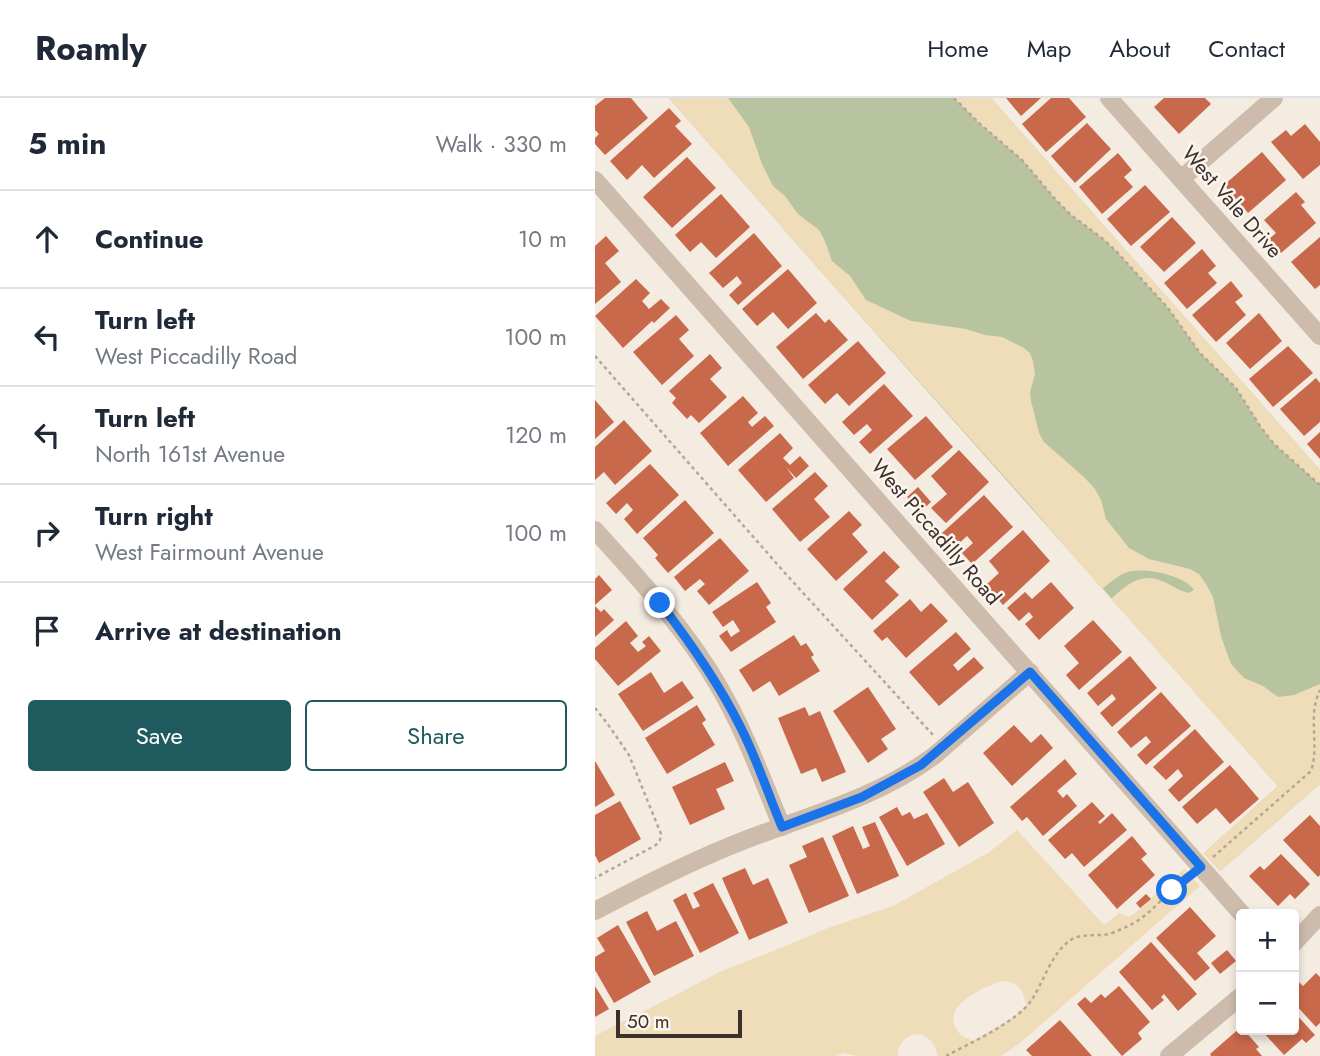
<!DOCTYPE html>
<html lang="en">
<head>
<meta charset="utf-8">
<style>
  :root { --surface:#fff; --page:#f2f2f3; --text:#1f2937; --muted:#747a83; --line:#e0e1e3; --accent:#1f5a5e }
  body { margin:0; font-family:Jost,sans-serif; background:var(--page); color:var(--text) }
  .controls { position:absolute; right:21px; bottom:21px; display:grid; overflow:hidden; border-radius:7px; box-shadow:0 4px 10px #0003 }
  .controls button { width:63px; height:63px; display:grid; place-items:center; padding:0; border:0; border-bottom:2px solid var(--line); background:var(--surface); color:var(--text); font:35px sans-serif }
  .scale { position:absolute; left:21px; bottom:18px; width:126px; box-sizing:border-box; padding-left:7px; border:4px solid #3b302b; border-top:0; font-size:19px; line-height:24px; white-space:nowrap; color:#3b302b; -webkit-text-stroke:5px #fbf5ee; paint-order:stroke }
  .stop { position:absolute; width:21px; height:21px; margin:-16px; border:5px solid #1a73e8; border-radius:50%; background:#fff }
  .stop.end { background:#1a73e8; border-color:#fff; box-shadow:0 2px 7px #0008 }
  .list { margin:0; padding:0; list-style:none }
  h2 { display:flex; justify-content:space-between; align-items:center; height:91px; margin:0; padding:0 28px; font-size:30px }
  h2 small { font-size:23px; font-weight:400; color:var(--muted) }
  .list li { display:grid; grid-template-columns:46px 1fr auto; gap:21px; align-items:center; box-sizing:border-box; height:98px; padding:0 28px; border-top:2px solid var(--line) }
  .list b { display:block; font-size:26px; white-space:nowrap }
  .list p { margin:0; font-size:23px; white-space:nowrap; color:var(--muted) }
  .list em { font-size:23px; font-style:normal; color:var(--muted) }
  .actions { display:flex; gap:14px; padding:21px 28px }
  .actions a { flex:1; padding:16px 0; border:2px solid var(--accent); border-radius:7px; text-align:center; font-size:24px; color:var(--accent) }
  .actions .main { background:var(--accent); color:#fff }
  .icon { flex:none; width:38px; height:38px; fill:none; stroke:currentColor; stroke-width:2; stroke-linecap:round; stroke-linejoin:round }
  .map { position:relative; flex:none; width:725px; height:958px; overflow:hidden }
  header { display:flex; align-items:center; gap:42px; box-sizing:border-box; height:98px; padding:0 35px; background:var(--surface); border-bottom:2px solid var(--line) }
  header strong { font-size:33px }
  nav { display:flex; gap:38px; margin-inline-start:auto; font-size:24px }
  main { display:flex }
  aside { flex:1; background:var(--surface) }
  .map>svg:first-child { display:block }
</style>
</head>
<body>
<header>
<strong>Roamly</strong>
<nav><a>Home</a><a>Map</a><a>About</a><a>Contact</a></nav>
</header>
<main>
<aside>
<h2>5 min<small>Walk · 330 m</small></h2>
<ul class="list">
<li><svg class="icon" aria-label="ahead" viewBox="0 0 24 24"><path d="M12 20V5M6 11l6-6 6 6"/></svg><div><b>Continue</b></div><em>10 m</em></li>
<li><svg class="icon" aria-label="left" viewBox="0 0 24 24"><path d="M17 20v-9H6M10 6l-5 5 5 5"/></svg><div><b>Turn left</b><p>West Piccadilly Road</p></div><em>100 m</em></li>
<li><svg class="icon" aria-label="left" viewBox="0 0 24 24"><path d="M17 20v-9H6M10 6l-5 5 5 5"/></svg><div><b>Turn left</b><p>North 161st Avenue</p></div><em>120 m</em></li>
<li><svg class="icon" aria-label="right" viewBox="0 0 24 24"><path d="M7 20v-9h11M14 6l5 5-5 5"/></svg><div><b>Turn right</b><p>West Fairmount Avenue</p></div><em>100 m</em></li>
<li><svg class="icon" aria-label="arrive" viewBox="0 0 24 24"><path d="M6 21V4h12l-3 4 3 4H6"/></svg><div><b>Arrive at destination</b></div></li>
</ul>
<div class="actions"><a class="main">Save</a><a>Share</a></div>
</aside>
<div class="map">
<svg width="725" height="958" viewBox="0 0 725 958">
  <rect width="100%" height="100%" fill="#f4ebe1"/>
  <!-- green -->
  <path fill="#b8c4a0" d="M74 0H396L725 372V686L625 773 609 755 683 688 229 177Z"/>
  <!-- sand -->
  <g fill="#efdcb8" fill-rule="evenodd">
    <path d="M74 0H133L154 29 167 66 178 88 190 98 203 116 224 132 229 141 237 163 255 178 271 202 316 223 371 231 390 237 407 239 429 250 435 255 438 263 440 276 435 294 436 303 444 335 449 344 490 380 500 391 506 402 511 421 534 450 554 461 595 471 604 476 611 486 618 499 626 538 636 566 649 580 668 588 683 599 699 597 725 586V686L625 773 609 755 683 688 516 501C531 487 546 474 567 483 577 487 584 493 594 495L599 492C589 477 547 468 530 475 522 478 514 486 507 491L424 395 229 177Z"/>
    <path d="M359 0H396L725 372V387L679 346 665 328 641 290 605 255 573 210 521 153 508 141 476 117 461 102 427 62 385 26Z"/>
    <path d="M422 732 509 827 524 815 534 819 539 816 573 784 590 771 605 788 425 945 406 958H343C341 953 339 946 335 942 323 929 302 940 303 958H263L249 955 241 958H0V938L129 872 181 852 233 830 298 808 393 755ZM406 883C423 884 429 892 431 908L416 921 378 943C373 940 367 939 364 935 342 909 388 890 406 883Z"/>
  </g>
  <!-- building -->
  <g fill="#c8694b">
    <path d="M10 0H36L53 20 10 57 0 46V40L4 36 0 32V8Z"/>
    <path d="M411 0H446L426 18Z"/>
    <path d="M456 0H474L491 19 451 54 427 26Z"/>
    <path d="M569 0H610L616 6 584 36 559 9Z"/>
    <path d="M74 10 86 23 80 28 97 46 59 80 47 67 32 82 15 63Z"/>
    <path d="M492 25 516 51 480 85 456 58Z"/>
    <path d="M710 26 725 44V67L708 81 676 44 691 32 696 38Z"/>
    <path d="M667 54 691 82 653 115 629 87Z"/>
    <path d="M523 55 537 72 529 79 538 89 507 116 484 89Z"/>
    <path d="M92 59 121 90 77 130 48 99Z"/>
    <path d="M550 87 575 114 536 148 512 121Z"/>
    <path d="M701 94 710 104 706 107 721 125 686 155 674 141 681 135 669 122Z"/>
    <path d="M126 96 155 129 121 160 106 144 95 154 80 137Z"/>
    <path d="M577 119 601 145 569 174 545 149Z"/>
    <path d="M159 135 187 168 143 207 134 197 147 185 142 178 128 190 114 175Z"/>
    <path d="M11 138 24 153 10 165 26 184 0 206V148Z"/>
    <path d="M725 139V187L720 191 696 164Z"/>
    <path d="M607 151 621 168 613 175 622 185 592 211 569 185Z"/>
    <path d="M193 171 222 205 193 231 178 214 162 228 147 211Z"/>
    <path d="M41 181 55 195 47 203 54 211 66 201 75 210 59 225 57 223 28 250 0 218Z"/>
    <path d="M636 183 648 198 640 204 651 217 621 244 597 217Z"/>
    <path d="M221 215 230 225 234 221 253 242 208 281 181 249Z"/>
    <path d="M664 215 687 243 655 271 631 245Z"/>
    <path d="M81 217 94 232 84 241 99 258 67 287 38 254Z"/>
    <path d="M263 243 291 275 254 308 242 295 230 306 213 287Z"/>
    <path d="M693 248 718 275 678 309 654 281Z"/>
    <path d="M115 256 127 270 115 281 132 299 104 325 96 317 92 321 77 305 81 300 74 293Z"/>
    <path d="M721 280 725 285V324L709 338 685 311Z"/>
    <path d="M289 286 318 318 275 356 264 344 277 332 272 326 259 337 247 324Z"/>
    <path d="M148 298 163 315 153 324 157 329 170 318 179 328 133 368 105 335Z"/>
    <path d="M0 302 19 324 0 341Z"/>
    <path d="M331 318 358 349 320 382 292 351Z"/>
    <path d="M29 322 57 353 20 387 9 374 0 382V349Z"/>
    <path d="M725 334V361L712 346Z"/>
    <path d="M185 335 198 350 188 360 195 367 205 358 214 368 201 380 191 369 199 380 171 404 143 372Z"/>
    <path d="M364 352 394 384 351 425 336 410 352 396 336 378Z"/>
    <path d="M55 366 84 397 42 436 29 421 38 412 32 405 21 416 11 405Z"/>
    <path d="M220 374 233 388 219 401 235 419 205 444 177 411Z"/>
    <path d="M323 389 336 404 325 414 312 399Z"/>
    <path d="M389 397 418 429 377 466 367 455 378 445 372 438 360 449 347 435Z"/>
    <path d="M90 402 119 435 73 475 60 460 63 457 48 440Z"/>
    <path d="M254 413 267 427 257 436 273 454 241 483 212 451Z"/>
    <path d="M428 432 455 463 408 507 391 487 404 475 394 463Z"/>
    <path d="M125 440 154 473 114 507 102 493 110 486 105 481 90 493 79 479Z"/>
    <path d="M289 453 305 469 290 483 304 497 277 522 248 491Z"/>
    <path d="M4 477 17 492 0 507V481Z"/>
    <path d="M162 484 176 505 171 509 181 524 136 554 124 538 132 532 136 539 145 533 138 522 128 529 117 514Z"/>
    <path d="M456 484 479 510 444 542 430 526 438 519 434 514 424 523 412 510 430 494 437 501Z"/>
    <path d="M315 501 326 514 336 505 353 523 311 560 292 539 287 543 278 533Z"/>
    <path d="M0 508 6 514 9 511 19 522 0 539Z"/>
    <path d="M498 522 527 554 484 592 471 577 484 565 469 548Z"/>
    <path d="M31 523 43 538 35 545 43 554 51 548 47 544 54 538 66 553 23 588 0 561V550Z"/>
    <path d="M361 534 376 551 358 567 363 573 379 559 389 570 344 608 314 574Z"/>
    <path d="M199 537 206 548 211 545 219 557 216 559 225 573 184 598 175 583 158 594 144 572Z"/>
    <path d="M535 558 562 590 517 629 505 615 521 601 517 596 503 608 492 595Z"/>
    <path d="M56 574 69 595 87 583 99 600 48 633 23 596Z"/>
    <path d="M273 589 301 631 286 641 293 651 273 665 238 613Z"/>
    <path d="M566 594 596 628 551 667 542 657 556 644 551 638 536 650 522 634Z"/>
    <path d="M102 607 111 622 107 625 120 647 72 676 50 640Z"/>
    <path d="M210 609 214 618 225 613 251 674 227 684 221 670 206 676 183 620Z"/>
    <path d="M419 627 436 645 446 636 458 650 417 688 388 655Z"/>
    <path d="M600 631 629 664 584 704 573 692 588 678 583 671 571 682 558 669Z"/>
    <path d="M470 661 482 676 462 693 468 700 472 696 482 708 448 738 432 719 427 723 415 709Z"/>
    <path d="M0 663 20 697 0 709Z"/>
    <path d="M130 664 139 683 121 691 130 711 95 727 77 689Z"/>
    <path d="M635 667 664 701 635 726 621 710 602 726 587 709Z"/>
    <path d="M349 680 358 694 373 684 399 725 364 749 328 694Z"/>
    <path d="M25 703 46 741 4 765 0 757V717Z"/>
    <path d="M497 704 510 718 503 724 505 726 517 715 532 732 489 769 477 755 470 761 453 742Z"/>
    <path d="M302 709 307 718 315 714 319 721 332 715 350 746 312 768 284 719Z"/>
    <path d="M715 717 725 728V777L723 779 688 742Z"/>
    <path d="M280 724 304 778 262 796 237 738 258 728 268 751 275 748 267 729Z"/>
    <path d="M537 738 552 756 546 761 560 777 522 811 493 777Z"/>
    <path d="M228 739 254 798 214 815 194 767 212 759 207 748Z"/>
    <path d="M686 756 715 786 700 801 695 796 683 808 654 778 665 768 669 772Z"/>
    <path d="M150 770 158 787 173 780 193 825 154 842 127 780Z"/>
    <path d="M118 785 144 835 105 855 78 802 91 795 98 811 105 808 98 795Z"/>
    <path d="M551 796 556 801 545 810 541 805Z"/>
    <path d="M595 809 621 838 602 855 615 870 600 883 561 840Z"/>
    <path d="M52 813 62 833 81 823 99 858 59 878 31 824Z"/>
    <path d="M23 827 56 884 19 905 0 872V859L10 853 2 840Z"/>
    <path d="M556 844 602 896 583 913 569 896 566 899 569 902 557 912 524 874Z"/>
    <path d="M632 852 641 863 625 876 616 865Z"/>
    <path d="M721 875 725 879V925L721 929 699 905V885L702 882 708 888Z"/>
    <path d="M0 888 14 911 0 919Z"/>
    <path d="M524 888 555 924 543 935 547 941 527 958 482 906 490 899 496 905 506 896 510 900Z"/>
    <path d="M699 914 720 937 711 945 707 941 689 957 666 932H699Z"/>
    <path d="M465 922 497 958H437L431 952Z"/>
    <path d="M646 929V932H649L664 949 661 951 667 958H616L615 956Z"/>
  </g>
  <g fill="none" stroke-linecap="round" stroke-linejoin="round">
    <!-- path -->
    <g stroke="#b9a596" stroke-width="2.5" stroke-dasharray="3.5 3.5" stroke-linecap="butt">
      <path d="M359 0 385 26 427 62 461 102 476 117 508 141 521 153 573 210 605 255 641 290 665 328 679 346 725 387"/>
      <path d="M0 258 189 474 338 637"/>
      <path d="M0 610 12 625 34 657 66 736 65 742 61 747 0 780"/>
      <path d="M618 759 716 673C725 647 712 618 725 592"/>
      <path d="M351 958C375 945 420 925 436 903 448 885 456 857 473 844 485 834 499 839 514 836 520 834 527 831 533 828 557 817 570 795 591 780"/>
    </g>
    <!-- street -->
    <g stroke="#cdbbac" stroke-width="18">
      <path d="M514 0 725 238"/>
      <path d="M586 81 679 0"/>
      <path d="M0 82 647 816"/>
      <path d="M0 432C44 481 90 530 123 587 150 633 167 681 187 729"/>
      <path d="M0 813C49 787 98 762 150 742 215 717 284 699 340 657L435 574"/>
      <path d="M699 845 725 817"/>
      <path d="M574 958 646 898"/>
    </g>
  </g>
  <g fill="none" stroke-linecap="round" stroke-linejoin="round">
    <!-- route -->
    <path stroke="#1a73e8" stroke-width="9" d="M65 505C95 544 123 584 145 628 162 661 173 696 187 729L267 699 326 667 435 574 606 769 577 792"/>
  </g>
  <g text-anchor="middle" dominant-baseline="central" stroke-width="5" stroke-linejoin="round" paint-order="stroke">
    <!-- street labels -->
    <g font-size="21" fill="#3b302b" stroke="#fbf5ee">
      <text transform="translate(637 104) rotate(49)">West Vale Drive</text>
      <text transform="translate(341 434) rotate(49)">West Piccadilly Road</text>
    </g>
  </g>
</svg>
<div class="controls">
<button>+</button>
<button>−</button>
</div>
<div class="scale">50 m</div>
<div class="stop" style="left:577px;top:792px"></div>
<div class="stop end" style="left:65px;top:505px"></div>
</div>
</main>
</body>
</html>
